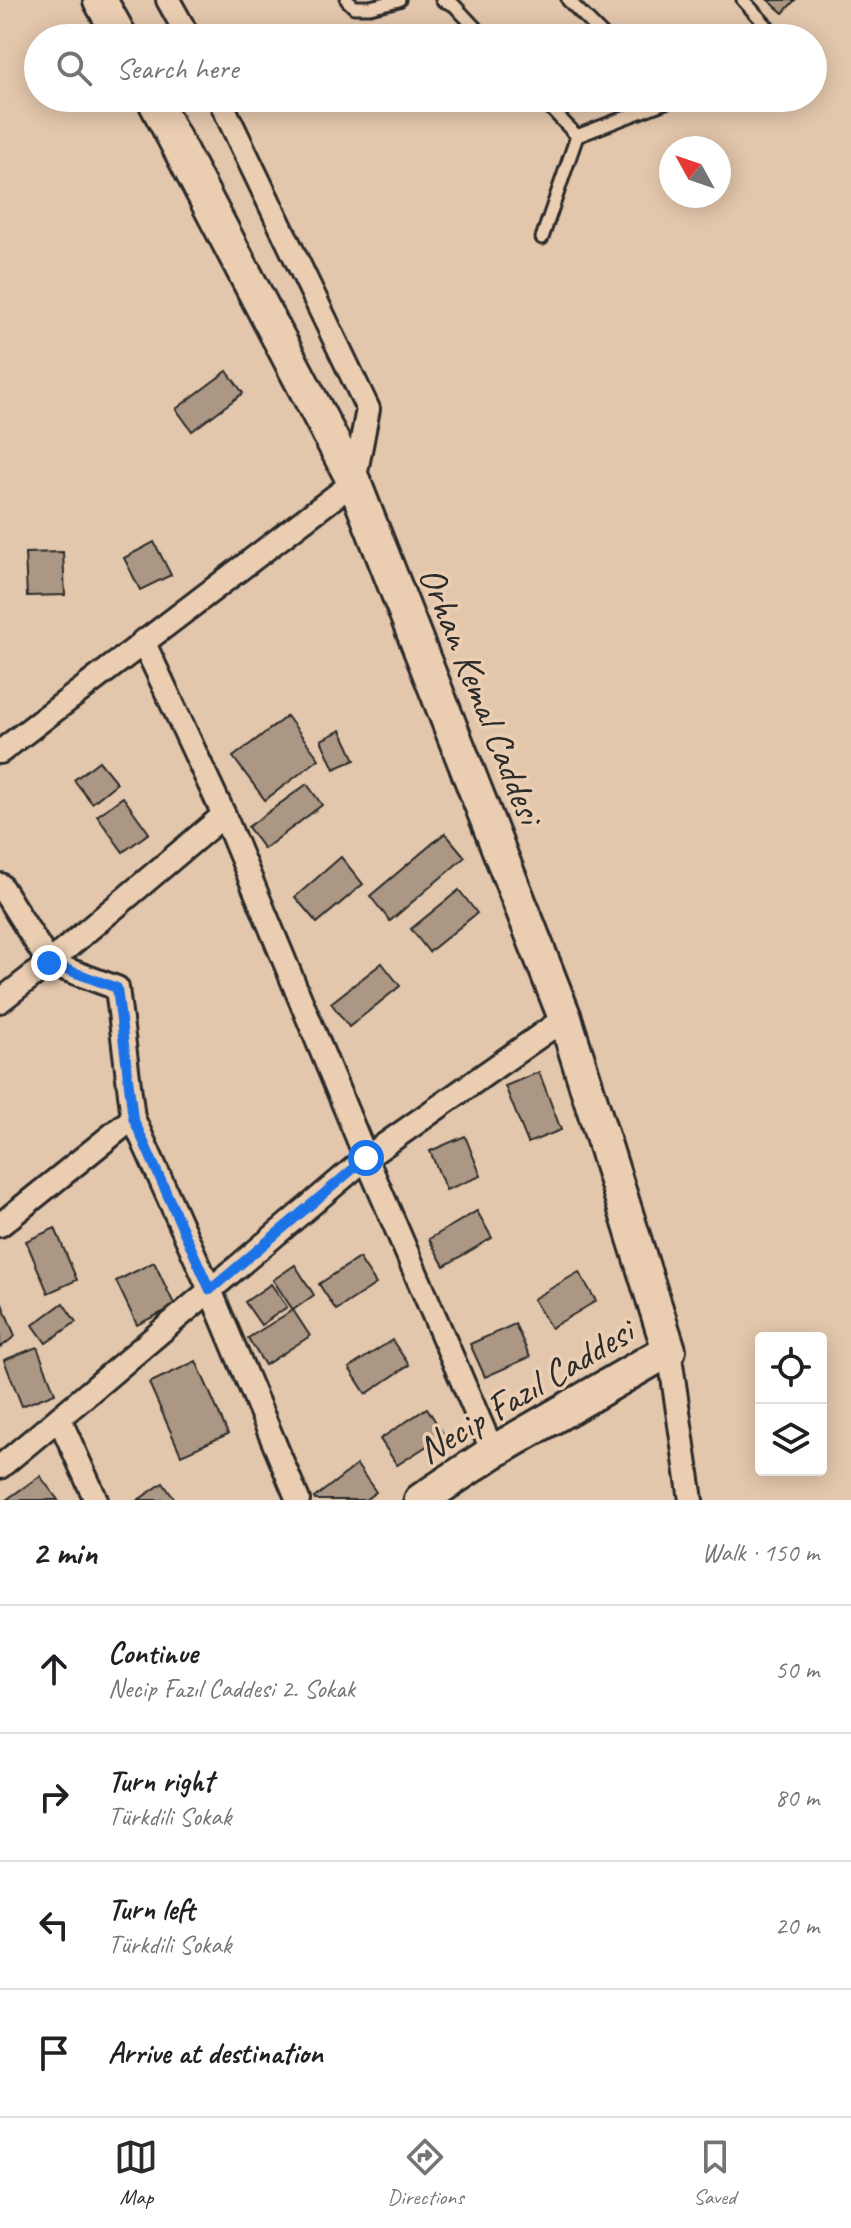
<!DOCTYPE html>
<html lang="en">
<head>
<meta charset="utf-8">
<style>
  :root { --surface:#fff; --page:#f2f2f2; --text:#202124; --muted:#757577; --line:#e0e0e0; --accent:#2b2b2b }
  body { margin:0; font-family:Caveat,sans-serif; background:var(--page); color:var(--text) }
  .controls { position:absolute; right:24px; bottom:24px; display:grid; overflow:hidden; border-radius:8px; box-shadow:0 4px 20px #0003 }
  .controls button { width:72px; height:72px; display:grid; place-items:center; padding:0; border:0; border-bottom:2px solid var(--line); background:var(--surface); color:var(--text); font:40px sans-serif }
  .compass { position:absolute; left:659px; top:136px; width:72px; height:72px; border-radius:50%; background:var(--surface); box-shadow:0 4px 20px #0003; rotate:310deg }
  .stop { position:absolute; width:24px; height:24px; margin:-18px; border:6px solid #1a73e8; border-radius:50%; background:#fff }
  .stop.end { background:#1a73e8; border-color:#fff; box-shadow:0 2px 8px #0008 }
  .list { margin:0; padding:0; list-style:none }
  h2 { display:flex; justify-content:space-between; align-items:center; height:104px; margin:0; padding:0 32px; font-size:34px }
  h2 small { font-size:26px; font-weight:400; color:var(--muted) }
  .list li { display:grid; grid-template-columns:52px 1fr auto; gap:24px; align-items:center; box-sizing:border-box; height:128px; padding:0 32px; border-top:2px solid var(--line) }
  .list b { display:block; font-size:30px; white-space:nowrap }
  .list p { margin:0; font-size:26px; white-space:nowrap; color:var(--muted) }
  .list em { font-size:26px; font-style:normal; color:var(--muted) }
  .icon { flex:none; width:44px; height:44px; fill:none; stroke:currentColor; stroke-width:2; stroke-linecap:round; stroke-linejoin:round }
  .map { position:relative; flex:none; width:851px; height:1500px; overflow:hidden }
  .search { position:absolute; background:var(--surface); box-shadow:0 4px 20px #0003; left:24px; right:24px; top:24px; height:88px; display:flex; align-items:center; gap:20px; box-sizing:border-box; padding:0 28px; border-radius:44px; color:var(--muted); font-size:30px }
  .sheet { height:616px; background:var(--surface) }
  nav { display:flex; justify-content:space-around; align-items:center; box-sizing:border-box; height:112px; border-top:2px solid var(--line); background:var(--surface); font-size:22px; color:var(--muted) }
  nav a { display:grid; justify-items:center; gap:4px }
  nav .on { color:var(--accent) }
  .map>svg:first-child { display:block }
</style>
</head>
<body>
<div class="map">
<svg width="851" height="1500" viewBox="0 0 851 1500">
  <rect width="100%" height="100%" fill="#e3c7ac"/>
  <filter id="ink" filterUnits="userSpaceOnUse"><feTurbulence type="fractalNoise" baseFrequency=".0125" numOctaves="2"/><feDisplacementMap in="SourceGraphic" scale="16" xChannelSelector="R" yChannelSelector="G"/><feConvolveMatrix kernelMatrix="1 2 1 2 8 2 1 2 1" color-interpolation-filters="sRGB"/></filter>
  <g filter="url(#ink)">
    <!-- building -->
    <g fill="#ab9783" stroke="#2b2b2b" stroke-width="2">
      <path d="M768 0H795L783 13Z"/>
      <path d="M227 371 243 393 192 431 176 409Z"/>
      <path d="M154 542 171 575 140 590 124 558Z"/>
      <path d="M63 552 65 595 27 596 25 553Z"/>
      <path d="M287 716 319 759 265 800 233 757Z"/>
      <path d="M341 730 355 760 334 769 321 740Z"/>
      <path d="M99 761 117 783 92 803 74 780Z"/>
      <path d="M307 784 322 805 264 849 248 827Z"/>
      <path d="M123 797 149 833 123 852 97 816Z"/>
      <path d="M445 833 465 857 390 921 370 896Z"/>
      <path d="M341 857 363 884 317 923 295 897Z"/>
      <path d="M459 890 477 913 429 952 411 929Z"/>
      <path d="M382 963 400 986 349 1027 331 1003Z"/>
      <path d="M539 1072 561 1130 528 1143 505 1086Z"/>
      <path d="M465 1136 481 1176 446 1190 430 1151Z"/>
      <path d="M477 1211 492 1238 444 1266 429 1239Z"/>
      <path d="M55 1228 77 1280 48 1293 26 1241Z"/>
      <path d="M359 1258 376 1284 336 1310 319 1284Z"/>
      <path d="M154 1262 175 1306 137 1325 116 1281Z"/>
      <path d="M295 1265 314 1295 293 1310 273 1280Z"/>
      <path d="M579 1272 596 1301 551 1328 533 1299Z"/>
      <path d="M271 1284 287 1307 261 1325 245 1302Z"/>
      <path d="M0 1299 15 1336 0 1348Z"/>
      <path d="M63 1303 76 1322 46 1343 33 1325Z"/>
      <path d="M293 1310 310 1336 265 1365 248 1338Z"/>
      <path d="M515 1324 530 1357 485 1377 470 1344Z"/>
      <path d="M392 1340 409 1365 366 1394 349 1368Z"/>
      <path d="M37 1347 55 1393 22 1406 4 1360Z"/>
      <path d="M196 1361 228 1434 181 1455 149 1383Z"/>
      <path d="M427 1408 444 1435 397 1465 380 1439Z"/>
      <path d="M357 1465 376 1492 365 1500H315L314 1498Z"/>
      <path d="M40 1476 58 1500H6Z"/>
      <path d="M163 1483 175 1500H138Z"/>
    </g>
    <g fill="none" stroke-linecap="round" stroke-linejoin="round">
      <!-- lane casing -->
      <g stroke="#2b2b2b" stroke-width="17">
        <g id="lane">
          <path d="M347 0 354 7H370L399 0"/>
          <path d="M442 0 454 5 485 38"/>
          <path d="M568 0 606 38"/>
          <path d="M743 0 778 38"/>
          <path d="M541 98 577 136"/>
          <path d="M542 238 577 136 676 98"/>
        </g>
      </g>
      <!-- street casing -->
      <g stroke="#2b2b2b" stroke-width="28">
        <g id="street">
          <path d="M168 0 189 38"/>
          <path d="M143 641 224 815 366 1158 493 1452"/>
          <path d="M0 752 354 482 368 409 219 98"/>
          <path d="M0 885 49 963 117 988 133 1118 210 1290 298 1500"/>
          <path d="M0 1001 49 963 224 815"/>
          <path d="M0 1225 133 1118"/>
          <path d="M669 1350 691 1500"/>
          <path d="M0 1467 59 1418"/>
          <path d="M96 1500 59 1418 366 1158 565 1018"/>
        </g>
      </g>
      <!-- secondary casing -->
      <g stroke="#2b2b2b" stroke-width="38">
        <g id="secondary">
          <path d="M100 0 121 38"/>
          <path d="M153 98 354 482 565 1018 669 1350 493 1452 421 1500"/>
        </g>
      </g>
      <!-- lane -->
      <use href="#lane" stroke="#ebceb1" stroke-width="11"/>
      <!-- street -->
      <use href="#street" stroke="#ebceb1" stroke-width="22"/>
      <!-- secondary -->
      <use href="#secondary" stroke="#ebceb1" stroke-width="32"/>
    </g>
  </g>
  <g fill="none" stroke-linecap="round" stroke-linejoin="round" filter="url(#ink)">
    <!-- route -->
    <path stroke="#1a73e8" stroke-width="10" d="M49 963 117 988 133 1118 210 1290 366 1158"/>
  </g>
  <g text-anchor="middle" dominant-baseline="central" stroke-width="7" stroke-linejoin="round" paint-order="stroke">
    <!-- street labels -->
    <g font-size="38" fill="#2b2b2b" stroke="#ebceb1">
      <text transform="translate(481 695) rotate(68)">Orhan Kemal Caddesi</text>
      <text transform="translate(525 1391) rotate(-31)">Necip Fazıl Caddesi</text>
    </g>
  </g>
</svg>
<div class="controls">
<button><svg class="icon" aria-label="locate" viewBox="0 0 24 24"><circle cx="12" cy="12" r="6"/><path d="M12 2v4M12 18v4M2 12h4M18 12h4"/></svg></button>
<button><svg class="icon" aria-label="layers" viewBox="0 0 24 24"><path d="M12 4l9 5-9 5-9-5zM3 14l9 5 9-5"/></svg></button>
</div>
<svg class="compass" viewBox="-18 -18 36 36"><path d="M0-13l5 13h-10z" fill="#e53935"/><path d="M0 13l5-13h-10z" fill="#757577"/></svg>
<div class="stop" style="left:366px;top:1158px"></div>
<div class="stop end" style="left:49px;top:963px"></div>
<div class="search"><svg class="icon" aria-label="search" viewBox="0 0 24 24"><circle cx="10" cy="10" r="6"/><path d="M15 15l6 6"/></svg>Search here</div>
</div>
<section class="sheet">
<h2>2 min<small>Walk · 150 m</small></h2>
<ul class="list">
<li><svg class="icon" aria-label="ahead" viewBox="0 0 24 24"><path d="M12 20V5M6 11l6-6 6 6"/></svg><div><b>Continue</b><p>Necip Fazıl Caddesi 2. Sokak</p></div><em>50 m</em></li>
<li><svg class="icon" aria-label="right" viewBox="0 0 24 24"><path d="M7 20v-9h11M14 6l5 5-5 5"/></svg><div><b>Turn right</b><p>Türkdili Sokak</p></div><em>80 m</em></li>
<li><svg class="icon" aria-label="left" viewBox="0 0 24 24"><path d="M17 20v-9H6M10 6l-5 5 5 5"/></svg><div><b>Turn left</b><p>Türkdili Sokak</p></div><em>20 m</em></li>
<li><svg class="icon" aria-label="arrive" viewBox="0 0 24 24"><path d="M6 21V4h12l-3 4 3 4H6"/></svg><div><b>Arrive at destination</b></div></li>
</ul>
</section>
<nav>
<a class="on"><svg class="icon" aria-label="map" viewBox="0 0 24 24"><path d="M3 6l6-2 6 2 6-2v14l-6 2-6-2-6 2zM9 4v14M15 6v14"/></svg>Map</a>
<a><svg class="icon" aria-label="directions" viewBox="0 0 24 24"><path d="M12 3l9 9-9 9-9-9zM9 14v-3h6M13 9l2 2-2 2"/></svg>Directions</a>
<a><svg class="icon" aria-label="saved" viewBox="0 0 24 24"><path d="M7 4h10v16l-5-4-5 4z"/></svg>Saved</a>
</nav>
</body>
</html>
